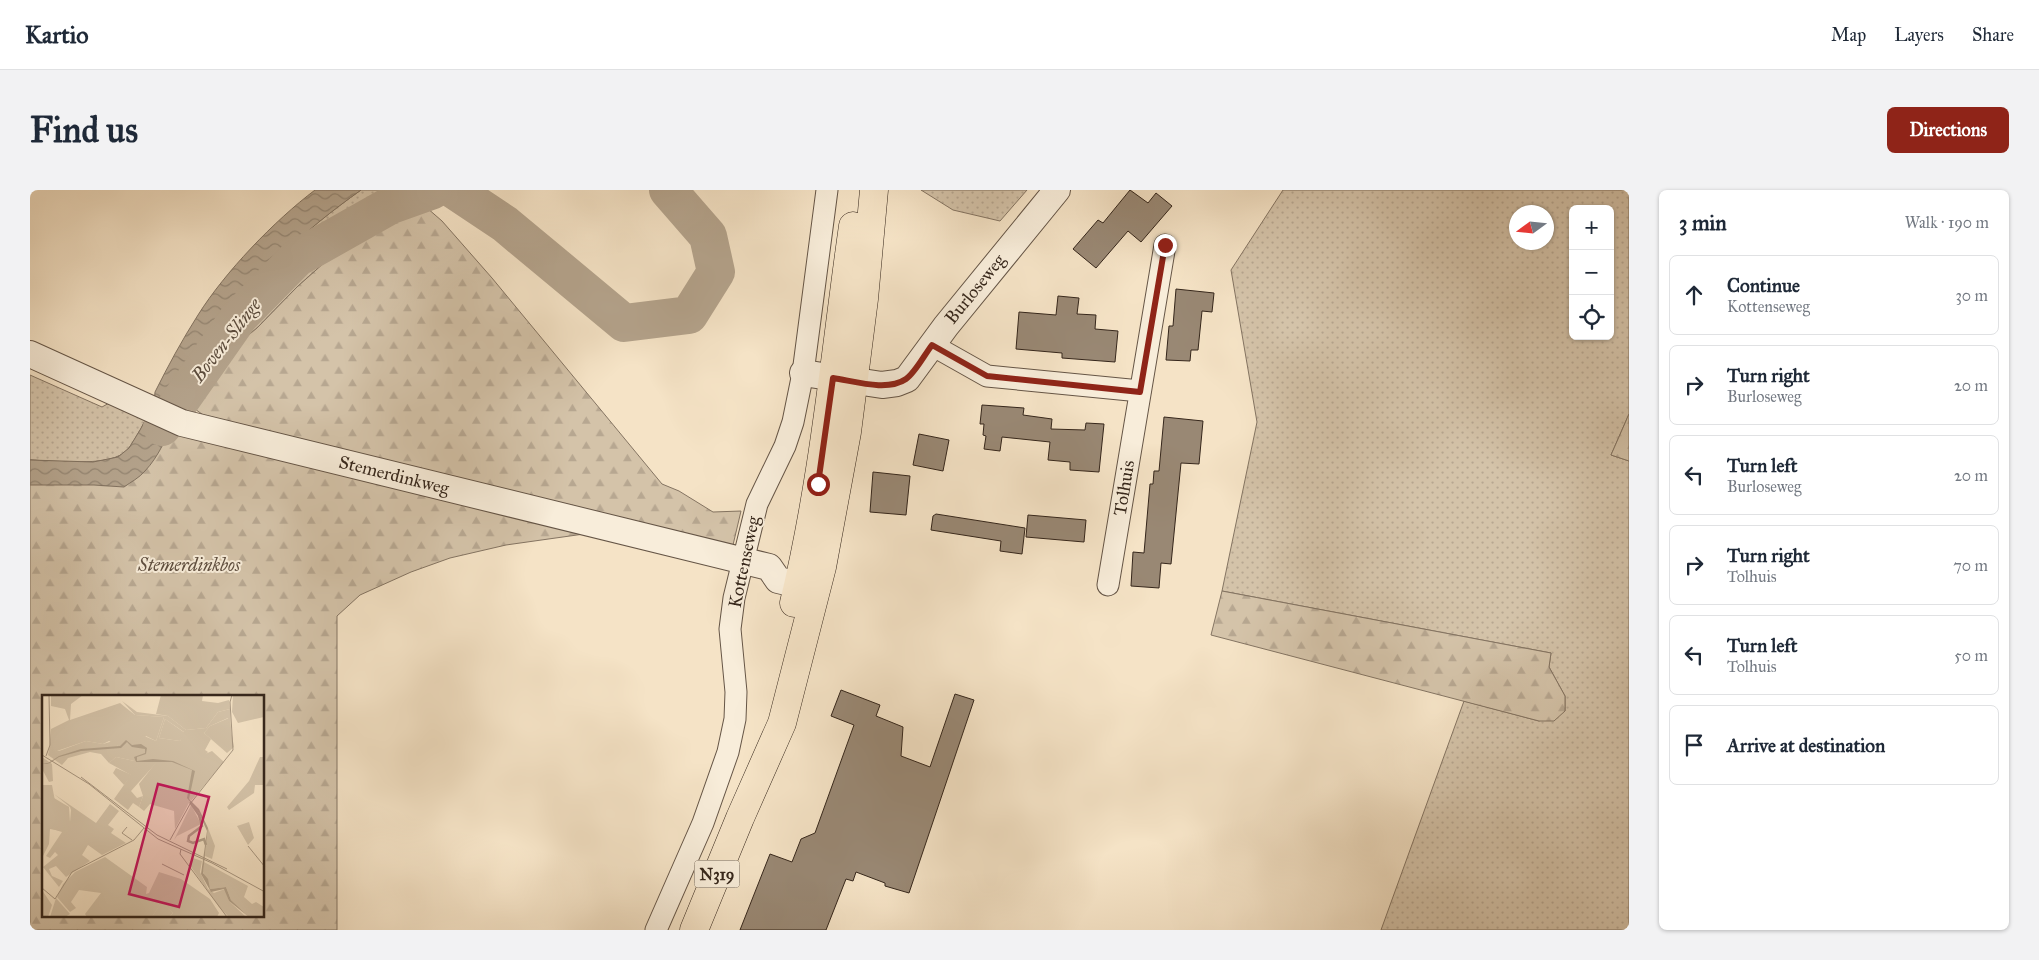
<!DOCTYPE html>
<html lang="en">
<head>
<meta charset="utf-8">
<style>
  :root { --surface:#fff; --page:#f2f2f3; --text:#1f2937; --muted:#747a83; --line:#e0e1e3; --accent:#8f2418 }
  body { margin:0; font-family:"IM FELL Great Primer",serif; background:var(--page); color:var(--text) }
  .controls { position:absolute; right:15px; top:15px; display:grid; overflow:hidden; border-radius:8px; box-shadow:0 1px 4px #0004 }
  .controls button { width:45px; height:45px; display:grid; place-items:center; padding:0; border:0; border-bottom:1px solid var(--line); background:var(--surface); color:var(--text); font:25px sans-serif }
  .compass { position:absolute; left:1479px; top:15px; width:45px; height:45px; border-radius:50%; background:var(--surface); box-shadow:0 1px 4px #0004; rotate:255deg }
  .stop { position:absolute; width:15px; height:15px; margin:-11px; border:4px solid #8f2418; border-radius:50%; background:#fff }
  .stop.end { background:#8f2418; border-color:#fff; box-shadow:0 1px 5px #0008 }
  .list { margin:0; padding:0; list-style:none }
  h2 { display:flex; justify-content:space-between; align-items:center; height:65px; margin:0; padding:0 20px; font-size:21px }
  h2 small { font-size:16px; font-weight:400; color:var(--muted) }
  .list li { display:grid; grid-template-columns:32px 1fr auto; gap:15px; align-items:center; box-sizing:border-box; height:80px; margin:0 10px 10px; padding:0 10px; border:1px solid var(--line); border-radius:8px }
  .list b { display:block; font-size:19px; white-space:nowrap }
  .list p { margin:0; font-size:16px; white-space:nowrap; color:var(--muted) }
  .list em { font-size:16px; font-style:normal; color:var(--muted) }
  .icon { flex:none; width:28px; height:28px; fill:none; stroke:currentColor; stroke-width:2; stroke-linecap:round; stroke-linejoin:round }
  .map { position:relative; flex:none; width:1599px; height:740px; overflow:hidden; border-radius:8px }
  header { display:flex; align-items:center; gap:30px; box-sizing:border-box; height:70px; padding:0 25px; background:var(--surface); border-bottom:1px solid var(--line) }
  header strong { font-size:24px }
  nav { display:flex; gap:28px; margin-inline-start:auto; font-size:18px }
  .intro { display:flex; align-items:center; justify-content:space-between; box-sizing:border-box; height:120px; padding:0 30px }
  h1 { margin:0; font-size:35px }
  .button { padding:12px 22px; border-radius:8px; background:var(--accent); color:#fff; font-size:18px; font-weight:700 }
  main { display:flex; gap:30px; padding:0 30px }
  aside { flex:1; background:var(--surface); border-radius:8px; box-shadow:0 1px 4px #0004 }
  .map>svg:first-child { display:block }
</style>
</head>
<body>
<header>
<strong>Kartio</strong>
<nav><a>Map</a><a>Layers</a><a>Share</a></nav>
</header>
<div class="intro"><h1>Find us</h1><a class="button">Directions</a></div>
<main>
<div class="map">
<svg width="1599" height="740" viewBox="0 0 1599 740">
  <defs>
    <pattern id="grass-dots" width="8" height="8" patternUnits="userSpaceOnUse" patternTransform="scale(1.25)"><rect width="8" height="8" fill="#d4c3a9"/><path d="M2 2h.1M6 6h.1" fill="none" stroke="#b7a791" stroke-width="1.8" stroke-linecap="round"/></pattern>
    <pattern id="forest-firs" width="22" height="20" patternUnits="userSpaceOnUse" patternTransform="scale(1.25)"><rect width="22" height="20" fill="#d4c3a9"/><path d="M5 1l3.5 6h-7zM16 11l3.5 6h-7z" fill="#b7a791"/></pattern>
    <pattern id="water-waves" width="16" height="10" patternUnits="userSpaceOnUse" patternTransform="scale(1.25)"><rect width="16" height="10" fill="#b4a38c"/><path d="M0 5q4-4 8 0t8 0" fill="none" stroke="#938572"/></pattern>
  </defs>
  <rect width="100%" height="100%" fill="#f5e3c6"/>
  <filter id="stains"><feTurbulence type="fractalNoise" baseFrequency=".004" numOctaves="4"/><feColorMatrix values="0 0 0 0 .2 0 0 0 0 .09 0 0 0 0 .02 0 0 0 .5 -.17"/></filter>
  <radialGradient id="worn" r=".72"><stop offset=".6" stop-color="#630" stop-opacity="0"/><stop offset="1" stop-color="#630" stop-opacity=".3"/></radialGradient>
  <!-- grass -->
  <g fill="url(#grass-dots)" stroke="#847462" fill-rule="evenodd">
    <path d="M331 0H351L376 16 332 39 267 97 227 138 185 173 162 217 160 224 149 219C161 196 171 172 184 150 218 90 274 40 331 0Z"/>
    <path d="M891 0H997L970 31 923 20Z"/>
    <path d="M1253 0H1599V224L1581 265 1599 271V740H1351L1434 511 1509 531 1535 521V506L1519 477 1521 463 1192 401 1227 232 1201 80ZM1543 19H1580V146H1543ZM1486 22H1516V52H1486Z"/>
    <path d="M0 185 72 217 88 208 118 225C112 235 107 250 99 259 79 279 26 271 0 270Z"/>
  </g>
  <!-- forest -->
  <g fill="url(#forest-firs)" stroke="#847462" fill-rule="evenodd">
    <path d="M389 11 412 31 462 88 632 294 649 301 683 322 711 321 703 355 186 234 162 217 185 173 227 138 267 97 332 39Z"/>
    <path d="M1599 224V271L1581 265Z"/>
    <path d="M141 237 554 344 476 355 420 368 381 382 330 405 307 426V740H0V270C23 271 67 275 87 267 99 262 104 250 110 240ZM14 506H234V726H14Z"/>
    <path d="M1192 401 1521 463 1519 477 1535 506V521L1524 531H1509L1181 445Z"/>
  </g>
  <!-- water -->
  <path fill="url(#water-waves)" stroke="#81715f" d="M285 0H331C275 40 217 90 183 151 169 176 157 203 145 229 136 248 129 266 115 281 109 288 101 292 94 297L64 295H0V270L63 272 88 267 99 258 110 240 124 214 125 202C138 176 152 150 168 125 195 82 244 31 285 0Z"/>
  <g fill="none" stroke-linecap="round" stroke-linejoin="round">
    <!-- river -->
    <g stroke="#b4a38c" stroke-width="38">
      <path d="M424 0 475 34 594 133 659 125 686 82 678 46 638 0"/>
      <path d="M132 237 209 127 267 68 361 15 403 0"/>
    </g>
  </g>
  <!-- building -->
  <g fill="#998874" stroke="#35261b">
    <path d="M1100 0 1118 13 1126 3 1142 16 1111 52 1098 41 1066 78 1043 59 1068 30 1073 33Z"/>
    <path d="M1146 99 1184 103 1182 122 1172 121 1168 160H1161L1160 171 1136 170 1139 136H1143Z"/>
    <path d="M1028 106 1049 108 1047 124 1066 125 1065 139 1088 141 1085 172 1032 168V163L986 159 989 122 1026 125Z"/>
    <path d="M952 215 994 218 993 225 1022 229 1021 239 1055 240 1056 233 1074 234 1069 282 1040 280V272L1018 270 1020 252 972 247 970 261 954 259 956 246 953 245 954 234H950Z"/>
    <path d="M1134 227 1173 231 1169 274 1151 273 1141 374 1131 373 1129 398 1101 396 1103 362 1114 363 1120 294H1123L1124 281H1129Z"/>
    <path d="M889 244 919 250 913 281 883 275Z"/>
    <path d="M843 282 880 286 876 325 840 322Z"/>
    <path d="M906 324 995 338 992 364 970 361 971 351 901 340 903 326Z"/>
    <path d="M998 325 1056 330 1054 352 996 347Z"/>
    <path d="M811 500 850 515 846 526 873 537 871 566 900 577 925 504 944 510 879 703 855 696V693L826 682 823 691 816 689 796 740H710L740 664 762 672 771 649 785 643 824 535 801 526Z"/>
  </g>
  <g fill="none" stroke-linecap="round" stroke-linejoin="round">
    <!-- minor casing -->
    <g stroke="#655546" stroke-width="23">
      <g id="minor">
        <path d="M902 155 957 186 1110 201"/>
        <path d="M1078 395 1135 55"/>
        <path d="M626 740 673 633 698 562 705 529 706 502 700 439 704 408 727 314 755 256 763 232 773 183 797 0"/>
      </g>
    </g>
    <!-- tertiary casing -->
    <g stroke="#655546" stroke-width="28">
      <g id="tertiary">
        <path d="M0 164 152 233 739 377 748 390 786 399"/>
        <path d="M773 183 852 195 867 193 877 189 916 136 1027 0"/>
      </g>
    </g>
    <!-- primary casing -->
    <g stroke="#35261b" stroke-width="29">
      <g id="primary">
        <path d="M764 413C794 289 805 162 823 36"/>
        <path d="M664 740 710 628 752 533 792 377 817 242 834 109 844 0"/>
      </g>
    </g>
    <!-- minor -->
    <use href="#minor" stroke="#f8edda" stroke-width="21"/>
    <!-- tertiary -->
    <use href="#tertiary" stroke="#f8edda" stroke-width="26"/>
    <!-- primary -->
    <use href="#primary" stroke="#f5e3c6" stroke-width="28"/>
  </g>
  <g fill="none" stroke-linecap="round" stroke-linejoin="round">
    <!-- route -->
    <path stroke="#8f2418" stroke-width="6" d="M788 294 803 188C824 191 857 202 876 189 885 183 895 164 902 155L957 186 1110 202 1135 55"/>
  </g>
  <g text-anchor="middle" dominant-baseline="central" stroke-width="4" stroke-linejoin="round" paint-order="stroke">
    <!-- shield labels -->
    <rect fill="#f8edda" stroke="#706254" stroke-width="1" x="664.5" y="670.5" width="45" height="27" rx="4"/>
    <g font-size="16" font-weight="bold" fill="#35261b">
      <text x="687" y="684">N319</text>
    </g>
    <!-- street labels -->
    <g font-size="18" fill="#35261b" stroke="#f8edda">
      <text transform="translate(945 99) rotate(-51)">Burloseweg</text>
      <text transform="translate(364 285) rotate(14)">Stemerdinkweg</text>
      <text transform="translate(1094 298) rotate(-81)">Tolhuis</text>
      <text transform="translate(714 372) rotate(-78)">Kottenseweg</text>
    </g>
    <!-- park labels -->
    <g font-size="18" font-style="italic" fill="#5d4d3e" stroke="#f8edda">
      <text x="159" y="375">Stemerdinkbos</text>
    </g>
    <!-- water labels -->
    <g font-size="19" font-style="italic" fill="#5b4c3d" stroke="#f8edda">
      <text transform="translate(196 150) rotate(-52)">Boven-Slinge</text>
    </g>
  </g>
  <!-- overview -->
  <g transform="translate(12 505)">
    <rect width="222" height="222" fill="#f5e3c6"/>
    <path d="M14 0H41L29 9 28 25 78 8 93 20 122 22 114 46 104 41 97 50 76 51 67 46 61 49 44 46 12 57 7 55 9 34 27 25 23 14 9 11V1ZM119 0H161L160 6 176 8 187 5 188 14 176 17 164 33 144 35 126 21 114 19ZM191 0H222V22L196 28 190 17ZM187 23 192 52 185 58 162 38 168 31ZM123 24 143 38 138 46 117 43ZM170 56 182 67 149 106 147 102 151 73 161 60ZM74 62 97 67H115L89 96 95 103 101 101 97 112 91 108 86 115 72 104 89 80 67 68ZM218 62H222L221 90H213L212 98 187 115 185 112 207 86ZM12 99 54 128 68 109 77 116 66 130 72 134 69 138 84 148 60 160 46 150 40 160 48 166 24 182 14 171 7 174 10 181 21 186 17 192 1 172 16 160 13 157 8 163 4 161 20 137 10 134 12 103 27 112 28 127 29 115 28 112ZM207 127 212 143 206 150 195 131ZM63 162 105 192 104 199 107 198 117 177 139 184 168 204 177 218 175 222H127L131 218 120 207 110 222H45L43 219 59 198 37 195 29 207 34 213 28 217 15 202 21 189 33 177ZM151 163 160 166 158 177 166 194 172 198 183 194 187 206 204 222H187L177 212 147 169ZM162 167 206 191 202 202 210 209 214 207 222 212V222H207L189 205 184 192 168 194 161 177ZM0 195 10 210 6 222H0Z" fill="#d4c3a9"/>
    <path d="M80 6 95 17 126 21 144 35 164 33 176 17 188 14 189 38 186 23 168 31 162 38 169 44 163 55 166 57 152 73 148 106 133 134 132 116 108 109 102 116 97 112 101 101 97 89 115 66 97 67 74 62 67 68 59 59 48 57 26 63 20 70 6 60 7 55 17 56 44 46 61 49 71 46 76 51 84 45 90 50H96L100 40 114 46 122 22 93 20ZM123 24 142 37 138 46 117 43ZM74 73 90 80 82 90 71 78ZM149 110 159 129 135 141 132 145ZM166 133 173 151 170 164 163 161ZM14 203 28 219 23 222H8ZM120 206 131 218 127 222H110Z" fill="#d4c3a9" fill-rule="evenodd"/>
    <path d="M0 62 10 69 11 86 7 87 0 74ZM0 90H10L13 106 27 112 26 128 20 136 8 134 7 149 0 163Z" fill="#d4c3a9"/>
    <path d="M84 45 90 50 99 49 105 53 104 59 95 62V66L111 64 131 66 153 76 147 104 157 114 166 133 161 178 166 184 168 194 184 192 189 205 207 222 187 206 182 194 169 197 159 179 165 136 157 118 145 103 150 75 130 67H94L92 62 103 58V54L90 52 85 47 79 53 39 56 17 62 8 68 5 69 0 68H6L17 61 39 54 78 51Z" fill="#b4a38c"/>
    <path fill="none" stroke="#b4a38c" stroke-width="2.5" d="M148 107 157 120 160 131 147 141 146 146 151 148 162 144 164 150"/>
    <path fill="none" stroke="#a89782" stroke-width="1" d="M0 60 47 89 116 144 170 168 223 197M4 61 8 50 7 0M39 82 115 140 185 174M85 132 80 138 90 145M128 145 148 109 191 55 188 7 190 0M206 151 223 172M139 154 138 159 185 222M120 169 142 180M0 193 13 204 30 177 92 145 102 133"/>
    <path fill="#c2185b" fill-opacity="0.15" stroke="#c2185b" stroke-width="2.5" d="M116 89 167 102 137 212 87 199Z"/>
    <rect width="222" height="222" fill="none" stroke="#35261b" stroke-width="2.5"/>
  </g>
  <rect width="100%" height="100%" filter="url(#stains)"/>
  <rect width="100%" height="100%" fill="url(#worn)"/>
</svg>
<div class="controls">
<button>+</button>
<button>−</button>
<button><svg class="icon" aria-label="locate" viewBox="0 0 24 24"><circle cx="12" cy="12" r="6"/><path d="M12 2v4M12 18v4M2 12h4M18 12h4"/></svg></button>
</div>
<svg class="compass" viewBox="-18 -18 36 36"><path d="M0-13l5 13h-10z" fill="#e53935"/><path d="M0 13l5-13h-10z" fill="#747a83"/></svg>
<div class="stop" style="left:788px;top:294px"></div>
<div class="stop end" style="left:1135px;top:55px"></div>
</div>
<aside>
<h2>3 min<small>Walk · 190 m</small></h2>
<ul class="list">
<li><svg class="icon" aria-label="ahead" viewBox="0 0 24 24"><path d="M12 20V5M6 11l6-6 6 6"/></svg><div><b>Continue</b><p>Kottenseweg</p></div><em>30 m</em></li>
<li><svg class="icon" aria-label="right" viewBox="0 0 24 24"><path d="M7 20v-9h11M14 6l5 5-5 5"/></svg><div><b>Turn right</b><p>Burloseweg</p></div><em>20 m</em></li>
<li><svg class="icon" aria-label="left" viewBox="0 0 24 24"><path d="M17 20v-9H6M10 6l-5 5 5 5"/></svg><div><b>Turn left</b><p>Burloseweg</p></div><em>20 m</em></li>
<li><svg class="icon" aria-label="right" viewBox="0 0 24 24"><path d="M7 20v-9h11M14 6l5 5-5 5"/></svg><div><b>Turn right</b><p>Tolhuis</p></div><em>70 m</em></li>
<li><svg class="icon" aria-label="left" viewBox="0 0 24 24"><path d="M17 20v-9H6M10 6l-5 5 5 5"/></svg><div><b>Turn left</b><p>Tolhuis</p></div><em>50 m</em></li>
<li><svg class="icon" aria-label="arrive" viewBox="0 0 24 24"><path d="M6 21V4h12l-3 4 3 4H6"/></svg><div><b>Arrive at destination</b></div></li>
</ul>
</aside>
</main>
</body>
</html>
